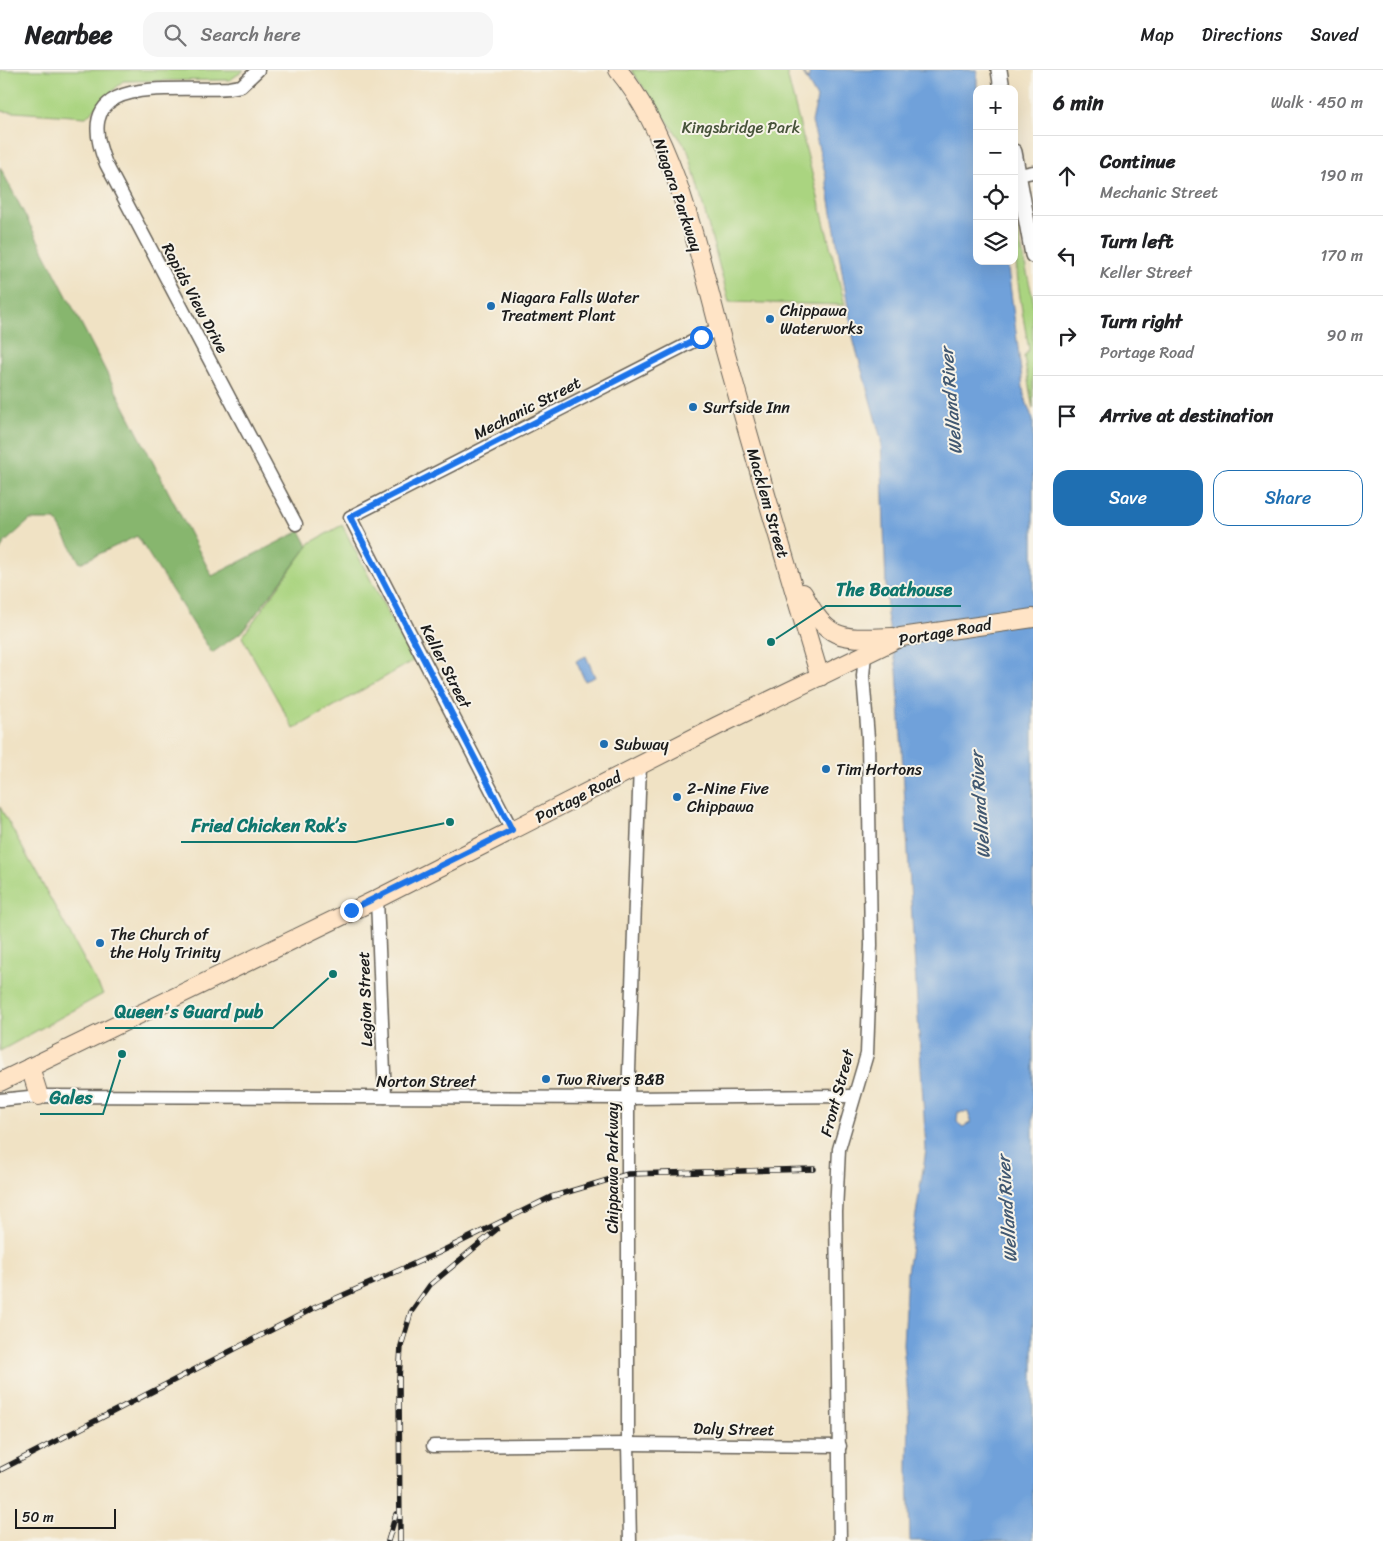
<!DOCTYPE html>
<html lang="en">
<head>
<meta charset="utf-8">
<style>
  :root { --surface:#fff; --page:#f6f6f6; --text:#202124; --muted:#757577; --line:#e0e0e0; --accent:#1f6fb2 }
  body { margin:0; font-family:Sriracha,sans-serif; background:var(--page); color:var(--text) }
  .controls { position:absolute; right:15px; top:15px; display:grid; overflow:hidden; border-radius:10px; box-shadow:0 5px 20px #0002 }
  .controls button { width:45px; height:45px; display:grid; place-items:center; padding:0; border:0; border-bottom:1px solid var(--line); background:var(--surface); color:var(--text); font:25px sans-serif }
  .scale { position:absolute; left:15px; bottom:12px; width:101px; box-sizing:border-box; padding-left:5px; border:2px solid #1c1c1c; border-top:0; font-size:14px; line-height:18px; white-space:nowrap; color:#1c1c1c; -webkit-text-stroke:4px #f7f3e8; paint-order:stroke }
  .stop { position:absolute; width:15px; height:15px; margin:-11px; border:4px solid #1a73e8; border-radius:50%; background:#fff }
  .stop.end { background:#1a73e8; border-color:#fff; box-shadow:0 1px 5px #0008 }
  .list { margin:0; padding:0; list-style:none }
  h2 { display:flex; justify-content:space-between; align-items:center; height:65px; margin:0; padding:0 20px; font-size:21px }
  h2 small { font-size:16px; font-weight:400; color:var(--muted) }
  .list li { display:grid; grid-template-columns:32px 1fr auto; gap:15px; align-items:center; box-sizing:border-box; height:80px; padding:0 20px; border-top:1px solid var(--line) }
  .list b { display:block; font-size:19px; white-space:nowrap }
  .list p { margin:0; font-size:16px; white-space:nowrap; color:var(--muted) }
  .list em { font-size:16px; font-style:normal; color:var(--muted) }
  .actions { display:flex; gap:10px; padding:15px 20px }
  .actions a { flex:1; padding:11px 0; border:1px solid var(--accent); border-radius:15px; text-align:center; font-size:18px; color:var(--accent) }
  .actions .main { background:var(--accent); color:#fff }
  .icon { flex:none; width:28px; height:28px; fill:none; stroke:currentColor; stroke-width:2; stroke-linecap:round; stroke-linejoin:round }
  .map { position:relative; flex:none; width:1033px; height:1471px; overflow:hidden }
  header { display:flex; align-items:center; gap:30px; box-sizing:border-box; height:70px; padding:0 25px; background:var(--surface); border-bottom:1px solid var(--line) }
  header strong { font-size:24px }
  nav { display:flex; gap:28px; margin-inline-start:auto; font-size:18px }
  .search { width:350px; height:45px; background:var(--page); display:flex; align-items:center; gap:12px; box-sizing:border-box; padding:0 18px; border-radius:15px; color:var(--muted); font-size:19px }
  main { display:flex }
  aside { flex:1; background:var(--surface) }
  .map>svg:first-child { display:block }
</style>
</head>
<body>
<header>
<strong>Nearbee</strong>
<div class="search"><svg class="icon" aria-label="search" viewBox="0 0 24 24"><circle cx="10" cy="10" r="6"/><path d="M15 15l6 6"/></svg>Search here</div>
<nav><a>Map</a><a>Directions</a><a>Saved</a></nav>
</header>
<main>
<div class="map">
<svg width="1033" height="1471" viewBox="0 0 1033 1471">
  <rect width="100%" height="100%" fill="#f7f3e8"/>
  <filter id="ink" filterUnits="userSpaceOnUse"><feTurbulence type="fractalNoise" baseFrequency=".02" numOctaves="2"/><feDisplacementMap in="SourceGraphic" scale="10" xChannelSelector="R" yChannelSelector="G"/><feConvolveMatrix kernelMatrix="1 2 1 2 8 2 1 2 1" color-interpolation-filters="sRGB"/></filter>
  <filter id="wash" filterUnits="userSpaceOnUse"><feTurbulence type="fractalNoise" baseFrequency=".0096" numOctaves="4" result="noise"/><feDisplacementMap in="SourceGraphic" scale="20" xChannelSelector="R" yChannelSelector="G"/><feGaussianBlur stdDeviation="1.12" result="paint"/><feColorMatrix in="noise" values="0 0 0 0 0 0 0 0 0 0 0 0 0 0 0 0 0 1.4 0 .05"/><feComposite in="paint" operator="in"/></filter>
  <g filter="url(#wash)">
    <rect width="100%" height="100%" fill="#f0e2c4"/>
    <!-- green -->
    <g fill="#aad480" stroke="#63784e">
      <path d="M0 0H244L230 10 123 11 86 47 0 41Z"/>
      <path d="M631 0H786L845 235 729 232 688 80Z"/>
      <path d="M1014 146 1033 229V339L1024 287 1029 279C1020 234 1014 192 1014 146Z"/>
      <path d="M342 455 413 591 294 659 242 567 310 473Z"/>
      <path d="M0 737 103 924 0 981Z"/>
    </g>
    <!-- forest -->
    <path fill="#87b66e" stroke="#526945" d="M0 97 212 506 300 461 308 476 243 561 212 583 137 466 80 493 56 450H30L4 473 0 481Z"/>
    <!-- water -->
    <g fill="#6fa1da" stroke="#465e7b" fill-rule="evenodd">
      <path d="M801 0 808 10 810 0H977V191H1007L1024 325 1033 350V1471H910L908 1400 909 1338 903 1274 907 1202 926 1080 897 600 887 545 881 369 854 272 825 102 812 52 817 28ZM958 1042H968L971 1052 963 1057 957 1052Z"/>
      <path d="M586 586 595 607 585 611 576 591Z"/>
    </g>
  </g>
  <g filter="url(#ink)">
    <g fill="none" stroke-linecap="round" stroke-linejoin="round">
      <!-- minor casing -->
      <g stroke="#666157" stroke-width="15">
        <g id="minor">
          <path d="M258 0 241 16 229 18C171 23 67 0 106 94L296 454"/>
          <path d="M1019 105 1033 102"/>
          <path d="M512 760 350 447 719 258"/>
          <path d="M377 829 385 1027"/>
          <path d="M0 1030 39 1026 628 1028 853 1026"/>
          <path d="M433 1376 628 1374 840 1376"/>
          <path d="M630 1471 628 1374V1028L640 695"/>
          <path d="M840 1471 836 1142 839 1079 867 984 871 875 868 668 863 606 865 584"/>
        </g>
      </g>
      <!-- tertiary casing -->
      <g stroke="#666157" stroke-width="18">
        <g id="tertiary">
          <path d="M999 0 1002 19"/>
          <path d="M1014 82 1033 185"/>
        </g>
      </g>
      <!-- secondary casing -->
      <g stroke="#666157" stroke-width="20">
        <g id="secondary">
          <path d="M618 0C679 74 701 196 727 288 757 395 788 501 820 607"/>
          <path d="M803 523C828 572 841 569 893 567"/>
          <path d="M30 997 39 1026"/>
          <path d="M0 1012 377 829 717 656 901 567 1033 548"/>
        </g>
      </g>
      <!-- minor -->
      <use href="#minor" stroke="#fff" stroke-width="12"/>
      <!-- tertiary -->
      <use href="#tertiary" stroke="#fff" stroke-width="15"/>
      <!-- secondary -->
      <use href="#secondary" stroke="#ffe4c6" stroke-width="18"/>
      <!-- rail casing -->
      <g stroke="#1c1c1c" stroke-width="5.5">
        <g id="rail">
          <path d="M0 1400 312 1239 438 1183 551 1127 628 1104 814 1099"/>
          <path d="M388 1471 396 1444"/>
          <path d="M400 1471 399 1309 401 1276 411 1242 430 1215 497 1159"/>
        </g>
      </g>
      <!-- rail -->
      <use href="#rail" stroke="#f7f3e8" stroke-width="4" stroke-dasharray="11" stroke-linecap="butt"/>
    </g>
  </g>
  <g fill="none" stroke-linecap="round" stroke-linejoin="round" filter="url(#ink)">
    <!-- route -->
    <path stroke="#1a73e8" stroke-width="6" d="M351 840 512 760 350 447 701 267"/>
  </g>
  <!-- markers -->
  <g fill="#1f6fb2" stroke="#f7f3e8" stroke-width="2">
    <circle cx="491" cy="236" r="5"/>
    <circle cx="770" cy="249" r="5"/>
    <circle cx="693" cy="337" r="5"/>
    <circle cx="604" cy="674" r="5"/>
    <circle cx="826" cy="699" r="5"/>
    <circle cx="677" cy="727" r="5"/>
    <circle cx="100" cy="873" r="5"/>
    <circle cx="546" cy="1009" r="5"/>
  </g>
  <g text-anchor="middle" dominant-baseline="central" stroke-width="4" stroke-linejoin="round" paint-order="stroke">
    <!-- park labels -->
    <g font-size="16" fill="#47533a" stroke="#f7f3e8">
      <text x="741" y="57">Kingsbridge Park</text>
    </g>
    <!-- street labels -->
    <g font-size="16" fill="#1c1c1c" stroke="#f7f3e8">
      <text transform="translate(678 125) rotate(71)">Niagara Parkway</text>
      <text transform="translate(195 228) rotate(62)">Rapids View Drive</text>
      <text transform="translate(527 338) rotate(-27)">Mechanic Street</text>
      <text transform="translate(768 433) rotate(74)">Macklem Street</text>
      <text transform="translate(945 562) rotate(-10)">Portage Road</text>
      <text transform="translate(446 596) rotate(63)">Keller Street</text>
      <text transform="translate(578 727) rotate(-27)">Portage Road</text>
      <text transform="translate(365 929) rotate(-92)">Legion Street</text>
      <text x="426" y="1011">Norton Street</text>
      <text transform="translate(837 1023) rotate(-75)">Front Street</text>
      <text transform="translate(612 1098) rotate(-90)">Chippawa Parkway</text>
      <text transform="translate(734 1359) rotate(1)">Daly Street</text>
    </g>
    <!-- poi labels -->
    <g font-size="16" fill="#1c1c1c" stroke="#f7f3e8" text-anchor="start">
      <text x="501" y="227">Niagara Falls Water<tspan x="501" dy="18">Treatment Plant</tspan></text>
      <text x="780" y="240">Chippawa<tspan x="780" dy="18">Waterworks</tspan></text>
      <text x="703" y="337">Surfside Inn</text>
      <text x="614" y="674">Subway</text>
      <text x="836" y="699">Tim Hortons</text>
      <text x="687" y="718">2-Nine Five<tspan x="687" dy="18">Chippawa</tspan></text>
      <text x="110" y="864">The Church of<tspan x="110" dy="18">the Holy Trinity</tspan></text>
      <text x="556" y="1009">Two Rivers B&amp;B</text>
    </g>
    <!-- water labels -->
    <g font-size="18" font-style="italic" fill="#415871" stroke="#f7f3e8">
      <text transform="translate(951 331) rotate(-95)">Welland River</text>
      <text transform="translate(980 735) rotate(-94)">Welland River</text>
      <text transform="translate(1007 1139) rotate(-94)">Welland River</text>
    </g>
  </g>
  <!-- callouts -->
  <path fill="none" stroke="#0f766e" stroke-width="2" d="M771 572L826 536H961M450 752L356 772H181M333 904L273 958H105M122 984L103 1044H40"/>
  <g fill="#0f766e" stroke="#f7f3e8" stroke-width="2">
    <circle cx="771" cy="572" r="5"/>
    <circle cx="450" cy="752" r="5"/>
    <circle cx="333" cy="904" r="5"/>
    <circle cx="122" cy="984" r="5"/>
  </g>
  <g font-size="18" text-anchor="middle" font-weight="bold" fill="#0f766e" stroke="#f7f3e8" stroke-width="4" stroke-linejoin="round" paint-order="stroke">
    <text x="894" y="526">The Boathouse</text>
    <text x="269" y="762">Fried Chicken Rok’s</text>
    <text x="189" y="948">Queen's Guard pub</text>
    <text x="71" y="1034">Gales</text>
  </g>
</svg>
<div class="controls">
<button>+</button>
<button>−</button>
<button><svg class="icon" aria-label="locate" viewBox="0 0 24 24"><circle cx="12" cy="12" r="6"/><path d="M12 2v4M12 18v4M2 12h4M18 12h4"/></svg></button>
<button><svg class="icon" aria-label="layers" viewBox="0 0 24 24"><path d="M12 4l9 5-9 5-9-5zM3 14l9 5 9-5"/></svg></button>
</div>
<div class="scale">50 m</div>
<div class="stop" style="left:701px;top:267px"></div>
<div class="stop end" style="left:351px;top:840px"></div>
</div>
<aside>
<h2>6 min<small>Walk · 450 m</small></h2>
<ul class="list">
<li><svg class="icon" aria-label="ahead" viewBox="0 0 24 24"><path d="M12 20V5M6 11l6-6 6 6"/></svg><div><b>Continue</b><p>Mechanic Street</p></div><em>190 m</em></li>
<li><svg class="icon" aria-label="left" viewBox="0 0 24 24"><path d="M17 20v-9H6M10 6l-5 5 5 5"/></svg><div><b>Turn left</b><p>Keller Street</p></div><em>170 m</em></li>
<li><svg class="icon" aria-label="right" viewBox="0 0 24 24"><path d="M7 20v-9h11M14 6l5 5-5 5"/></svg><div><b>Turn right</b><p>Portage Road</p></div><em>90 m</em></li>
<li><svg class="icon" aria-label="arrive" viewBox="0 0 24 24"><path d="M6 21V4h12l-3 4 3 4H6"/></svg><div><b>Arrive at destination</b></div></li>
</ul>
<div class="actions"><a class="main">Save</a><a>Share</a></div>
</aside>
</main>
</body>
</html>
